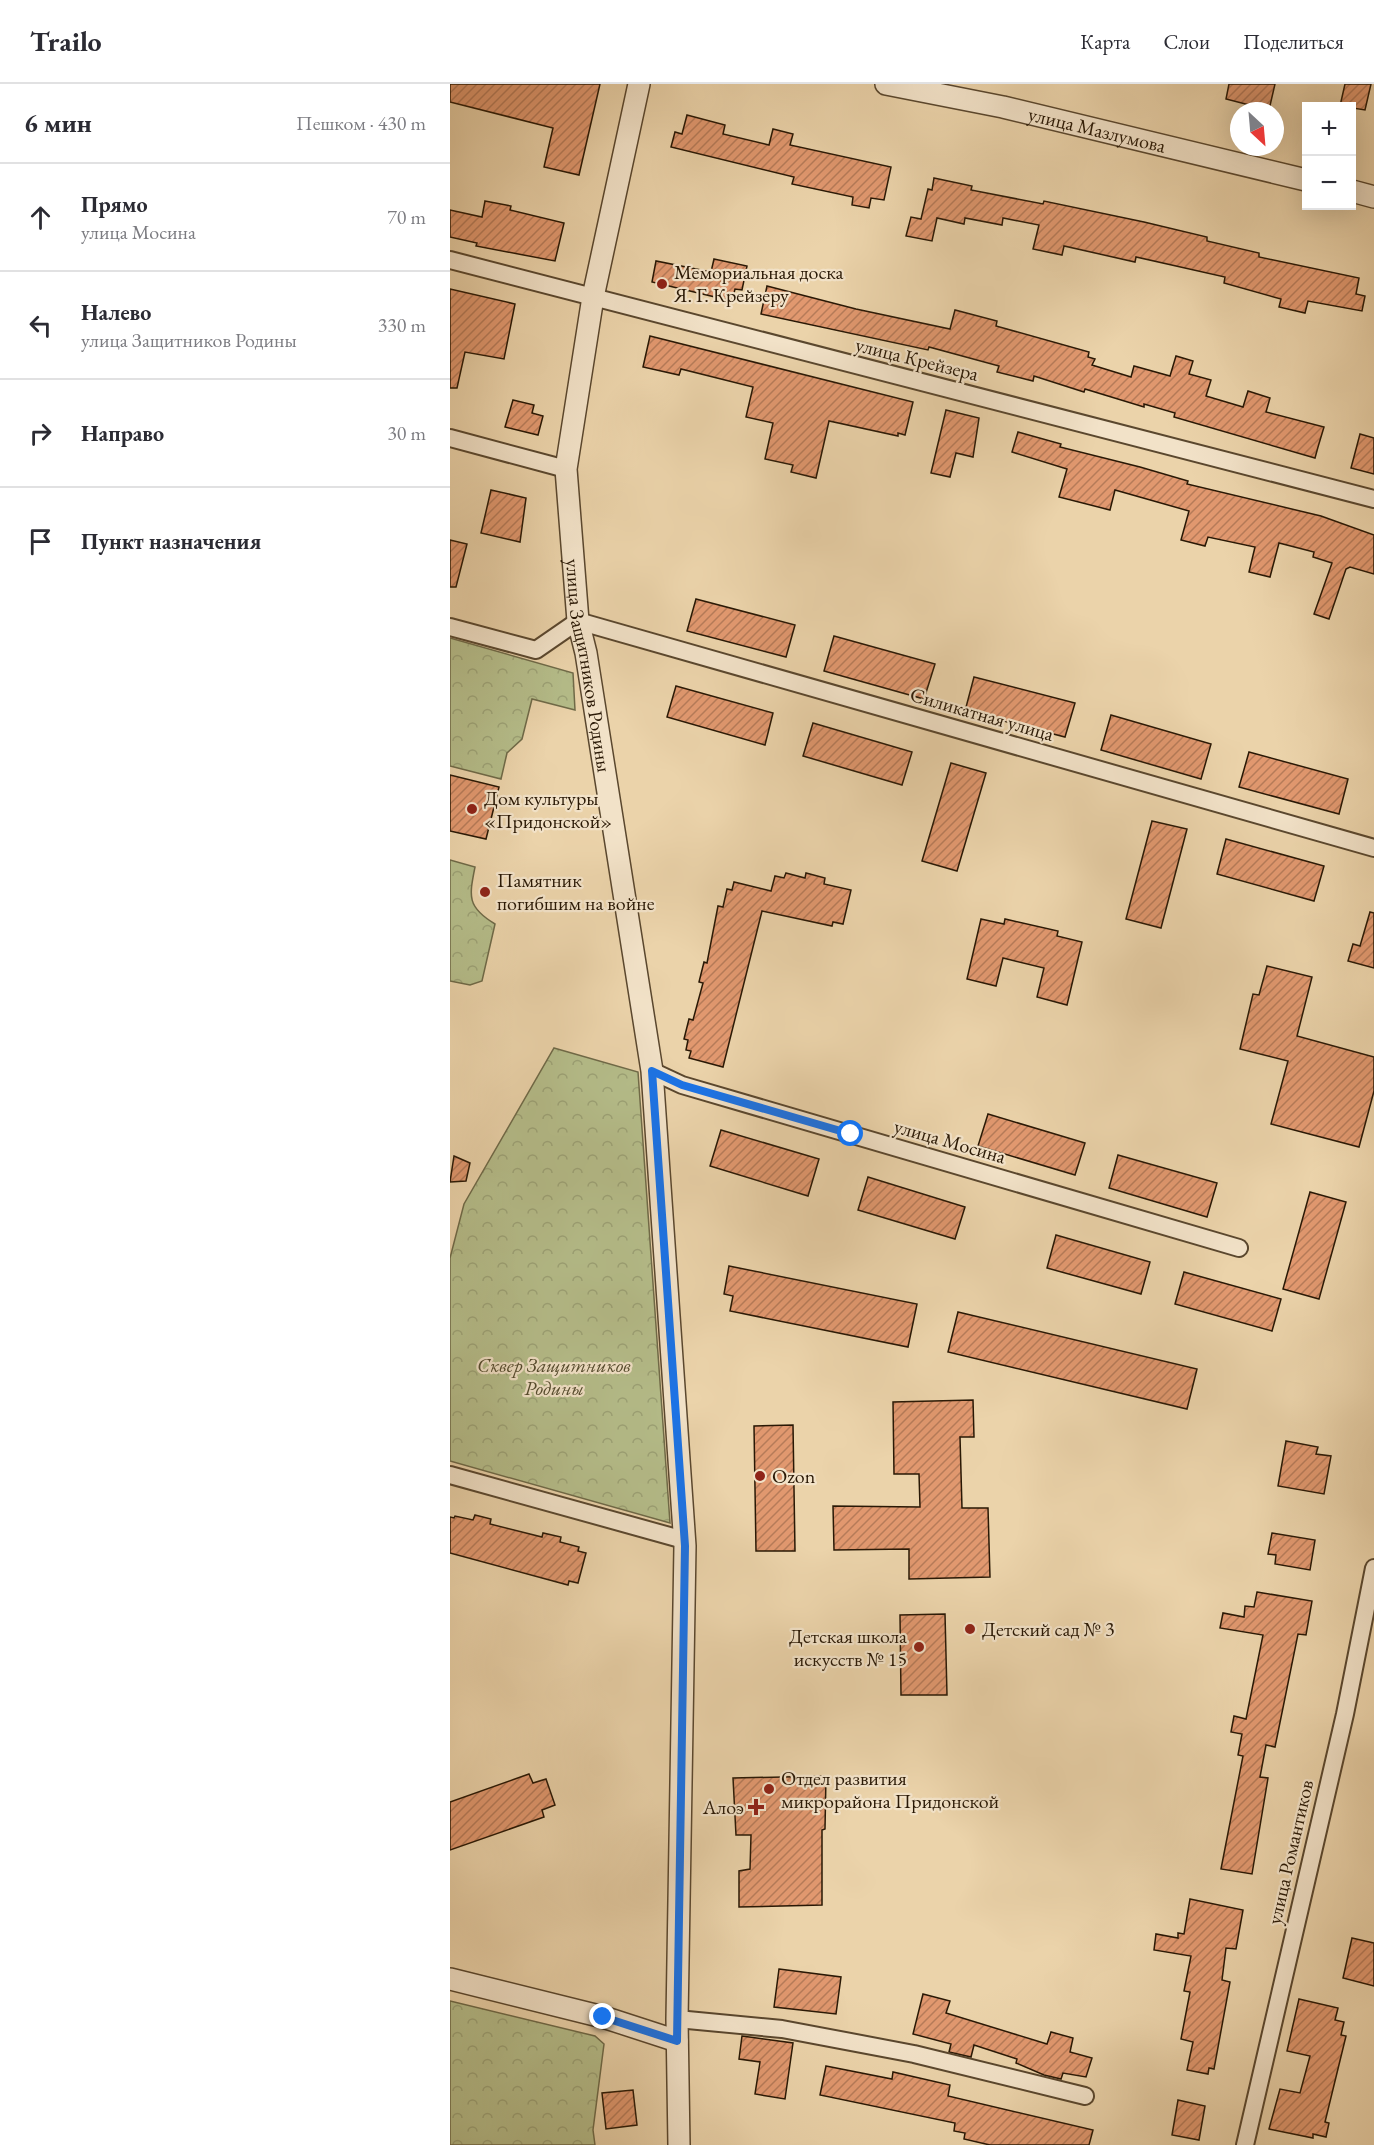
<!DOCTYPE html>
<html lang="ru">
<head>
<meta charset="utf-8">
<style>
  :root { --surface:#fff; --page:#f2f2f3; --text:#2b2b33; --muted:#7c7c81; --line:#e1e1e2 }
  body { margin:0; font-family:"EB Garamond",serif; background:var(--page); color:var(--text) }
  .controls { position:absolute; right:18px; top:18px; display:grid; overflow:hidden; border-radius:0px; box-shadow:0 6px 24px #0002 }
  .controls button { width:54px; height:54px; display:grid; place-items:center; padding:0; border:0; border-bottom:2px solid var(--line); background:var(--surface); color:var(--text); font:30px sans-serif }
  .compass { position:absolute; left:780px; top:18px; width:54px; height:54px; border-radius:50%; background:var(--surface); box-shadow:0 6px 24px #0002; rotate:154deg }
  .stop { position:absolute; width:18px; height:18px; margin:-14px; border:4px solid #1a73e8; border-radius:50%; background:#fff }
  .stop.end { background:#1a73e8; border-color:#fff; box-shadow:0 2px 6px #0008 }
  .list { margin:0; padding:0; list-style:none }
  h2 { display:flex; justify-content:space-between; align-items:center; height:78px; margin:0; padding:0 24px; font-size:26px }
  h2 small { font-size:20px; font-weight:400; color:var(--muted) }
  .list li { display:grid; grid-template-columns:39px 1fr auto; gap:18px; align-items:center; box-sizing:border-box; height:108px; padding:0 24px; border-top:2px solid var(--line) }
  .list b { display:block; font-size:22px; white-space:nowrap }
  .list p { margin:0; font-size:20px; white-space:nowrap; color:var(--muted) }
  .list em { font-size:20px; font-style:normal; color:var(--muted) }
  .icon { flex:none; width:33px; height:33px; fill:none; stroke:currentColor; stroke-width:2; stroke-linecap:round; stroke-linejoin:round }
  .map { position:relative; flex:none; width:924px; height:2061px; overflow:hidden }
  header { display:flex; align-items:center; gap:36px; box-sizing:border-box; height:84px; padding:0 30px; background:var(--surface); border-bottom:2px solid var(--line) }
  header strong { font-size:28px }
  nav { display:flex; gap:33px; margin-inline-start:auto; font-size:21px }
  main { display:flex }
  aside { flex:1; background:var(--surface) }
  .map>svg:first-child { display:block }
</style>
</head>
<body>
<header>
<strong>Trailo</strong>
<nav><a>Карта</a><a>Слои</a><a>Поделиться</a></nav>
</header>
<main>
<aside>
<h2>6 мин<small>Пешком · 430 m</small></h2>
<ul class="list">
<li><svg class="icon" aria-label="ahead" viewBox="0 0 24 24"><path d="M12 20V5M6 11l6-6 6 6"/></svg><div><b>Прямо</b><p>улица Мосина</p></div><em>70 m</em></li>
<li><svg class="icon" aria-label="left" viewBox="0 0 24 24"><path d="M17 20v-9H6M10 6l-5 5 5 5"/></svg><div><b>Налево</b><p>улица Защитников Родины</p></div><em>330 m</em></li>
<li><svg class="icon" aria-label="right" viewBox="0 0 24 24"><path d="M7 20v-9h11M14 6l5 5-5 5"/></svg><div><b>Направо</b></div><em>30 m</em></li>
<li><svg class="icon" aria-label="arrive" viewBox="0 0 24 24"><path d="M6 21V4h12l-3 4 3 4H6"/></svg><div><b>Пункт назначения</b></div></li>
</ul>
</aside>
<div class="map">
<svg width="924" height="2061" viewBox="0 0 924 2061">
  <defs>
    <pattern id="park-crowns" width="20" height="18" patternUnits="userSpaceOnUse" patternTransform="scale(1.5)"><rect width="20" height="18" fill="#b5bd8a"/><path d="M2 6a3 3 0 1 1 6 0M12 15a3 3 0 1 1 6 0" fill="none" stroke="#9ca276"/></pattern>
    <pattern id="building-hatch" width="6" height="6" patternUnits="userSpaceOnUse" patternTransform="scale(1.5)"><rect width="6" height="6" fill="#e1986f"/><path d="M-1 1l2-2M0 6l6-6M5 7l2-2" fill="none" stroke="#b67b59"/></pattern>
  </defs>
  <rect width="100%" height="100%" fill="#ebd3aa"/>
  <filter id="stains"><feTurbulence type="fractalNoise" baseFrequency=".00333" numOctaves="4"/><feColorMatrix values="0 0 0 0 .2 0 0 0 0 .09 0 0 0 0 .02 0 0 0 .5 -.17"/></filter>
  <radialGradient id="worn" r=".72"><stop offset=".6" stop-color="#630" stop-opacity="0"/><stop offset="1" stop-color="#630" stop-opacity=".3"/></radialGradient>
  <!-- park -->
  <g fill="url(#park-crowns)" stroke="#6f6a48" stroke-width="1.5">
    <path d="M0 554 123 589 125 626 82 615 72 655 57 669 51 695 0 682Z"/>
    <path d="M0 776 25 783C19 813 17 823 45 840L32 897 20 901 0 897Z"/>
    <path d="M104 964 188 988 220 1439 0 1377V1174L14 1120Z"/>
    <path d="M0 1917 145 1952 154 1960 143 2046 145 2061H0Z"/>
  </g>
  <!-- building -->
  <g fill="url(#building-hatch)" stroke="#291805" stroke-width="1.5">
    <path d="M0 0H150L129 91 94 83 103 44 0 18Z"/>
    <path d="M779 0H825L819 26 776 15Z"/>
    <path d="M895 0H921L915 26 890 22Z"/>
    <path d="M237 31 275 41 273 50 319 61 323 45 343 50 340 61 441 83 434 116 421 114 419 124 402 121 403 113 342 100 344 93 221 63 225 48 232 50Z"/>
    <path d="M484 94 522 102 521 106 593 120 594 117 694 138 757 153V157L809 169V173L909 194 906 210 915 212 912 227 858 217 855 229 829 223 831 215 774 199 775 193 686 173 685 178 614 162 612 171 583 165 589 141 553 134 552 141 515 134 514 140 487 134 482 157 456 152 461 133 471 135 478 105 482 106Z"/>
    <path d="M35 117 61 122 60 126 114 139 105 177 26 162 27 159 0 153V126L32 133Z"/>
    <path d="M264 175 297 182 292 206 285 205 282 217 202 198 206 177 261 188Z"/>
    <path d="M317 202 406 225 500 245 505 226 547 237 546 242 639 268 638 273 645 275 642 281 681 293 684 282 720 292 726 272 743 277 739 290 761 296 756 312 793 323 798 307 820 314 816 328 874 343 868 363 865 374 724 333 725 329 694 320V323L635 305 634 308 584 292 583 297 547 288 549 282 479 263 478 266 311 230Z"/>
    <path d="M0 205 65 220 54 275 15 268 7 304H0Z"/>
    <path d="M200 252 463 318 455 351 448 349V352L379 337 366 394 341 388 343 381 315 375 323 339 296 333 303 303 231 285 229 291 193 283Z"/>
    <path d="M63 316 84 321 82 329 93 332 88 351 55 343Z"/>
    <path d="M496 326 529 334 523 373 506 369 500 393 481 389Z"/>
    <path d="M568 348 611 360 610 363 690 383 738 397 737 400 871 432 924 451V490L900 483 896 485 879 535 864 530 882 479 863 473 864 468 829 459 820 493 799 488 805 463 758 453 755 462 731 456 739 427 665 406 660 426 609 413 617 385 562 368Z"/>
    <path d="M910 350 924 354V390L901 384Z"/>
    <path d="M41 406 76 414 70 458 31 449Z"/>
    <path d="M0 456 17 460 6 503H0Z"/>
    <path d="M246 515 345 541 336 573 237 547Z"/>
    <path d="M384 552 485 580 474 615 374 587Z"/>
    <path d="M524 593 625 619 615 653 515 627Z"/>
    <path d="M226 602 323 629 315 661 217 633Z"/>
    <path d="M661 631 761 660 751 695 651 666Z"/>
    <path d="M363 639 462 668 452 701 353 672Z"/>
    <path d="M799 668 898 695 889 730 789 703Z"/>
    <path d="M501 679 536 689 507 787 472 777Z"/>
    <path d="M0 691 49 703 36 755 0 747Z"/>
    <path d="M702 737 737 745 711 844 676 835Z"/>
    <path d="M776 755 874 782 864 817 767 790Z"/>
    <path d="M336 789 355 794 356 789 375 794 374 800 401 806 393 840 383 838 382 842 312 827 273 983 239 974 241 967 236 966 238 956 234 955 239 935 243 936 253 899 249 898 254 878 257 879 268 822 273 823 277 805 282 806 284 798 321 807 325 792 334 794Z"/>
    <path d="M920 828 924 829V884L898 877 903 860 910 862Z"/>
    <path d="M531 835 554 840 555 835 608 847 607 852 632 858 617 921 587 913 594 884 553 874 546 902 517 895Z"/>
    <path d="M817 882 862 893 847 952 924 973V1007L909 1063 821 1040 838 977 790 965 803 910 809 911Z"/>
    <path d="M538 1030 635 1059 625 1091 528 1062Z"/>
    <path d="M271 1046 369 1075 358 1112 260 1082Z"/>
    <path d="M668 1071 767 1099 757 1133 659 1104Z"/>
    <path d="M4 1072 20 1079 16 1097 0 1098Z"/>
    <path d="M418 1093 515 1123 505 1155 408 1126Z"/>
    <path d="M860 1108 896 1118 869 1215 833 1205Z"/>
    <path d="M606 1151 700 1178 691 1210 597 1184Z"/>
    <path d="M279 1182 467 1220 458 1263 280 1227 283 1212 274 1210Z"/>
    <path d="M734 1188 831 1215 822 1247 725 1220Z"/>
    <path d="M508 1228 747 1285 737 1325 498 1268Z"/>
    <path d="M523 1316 524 1353H510L512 1424H538L540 1493 459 1495V1465L384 1466 383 1422 470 1423 469 1390H444L443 1318Z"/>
    <path d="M343 1341 345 1467H306L304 1342Z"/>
    <path d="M836 1357 868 1363 866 1370 881 1372 874 1410 828 1402Z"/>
    <path d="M25 1431 41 1435 40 1440 92 1453 93 1449 111 1453 110 1458 129 1463 128 1467 136 1469 128 1499 119 1497 118 1501 0 1469V1433L4 1434 5 1432 23 1436Z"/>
    <path d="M822 1449 865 1456 860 1486 825 1480 826 1471 818 1470Z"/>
    <path d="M807 1508 862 1517 856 1551 848 1550 825 1663 816 1661 810 1693 818 1694 802 1790 771 1785 793 1672 788 1671 792 1650 781 1648 784 1632 796 1635 813 1551 770 1544 773 1529 794 1533 795 1522 804 1523Z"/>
    <path d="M495 1530 497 1611H451L450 1531Z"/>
    <path d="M79 1690 83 1699 96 1695 105 1721 92 1726 94 1733 0 1766V1718Z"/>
    <path d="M376 1692 375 1745 372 1746V1821L289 1823V1787L300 1785 301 1751H286L283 1694Z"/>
    <path d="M740 1815 793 1826 786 1865 776 1864 772 1896 780 1898 764 1985 759 1984 758 1990 737 1986 743 1958 731 1955 740 1908 734 1907 741 1872 704 1866 706 1850 728 1854V1849L734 1850Z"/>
    <path d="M902 1854 924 1859V1902L893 1894Z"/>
    <path d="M329 1885 391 1893 386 1930 324 1923Z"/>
    <path d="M473 1910 500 1917 496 1929 597 1960 601 1948 623 1954 620 1968 642 1974 636 1993 613 1989 611 1995 594 1991 566 1979 567 1975 524 1961 521 1973 499 1968 501 1960 463 1950Z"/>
    <path d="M849 1915 888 1924 885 1936 894 1938 891 1951 896 1952 875 2038 879 2039 876 2053 863 2050V2054L819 2045 830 2005 850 2009 860 1972 837 1967Z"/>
    <path d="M292 1952 343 1959 335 2015 305 2010 310 1978 289 1975Z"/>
    <path d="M376 1982 442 1995 443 1988 500 2001 498 2012 643 2046 639 2061H540L514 2055 515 2049 504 2047 505 2039 370 2011Z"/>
    <path d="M183 2006 187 2041 156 2045 152 2009Z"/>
    <path d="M728 2016 755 2022 749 2056 722 2051Z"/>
  </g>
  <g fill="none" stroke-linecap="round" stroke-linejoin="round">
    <!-- minor casing -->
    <g stroke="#5a472e" stroke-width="20">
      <g id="minor">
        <path d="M0 176 924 415"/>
        <path d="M0 354 116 385"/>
        <path d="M0 543 86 566 128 537 924 764"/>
        <path d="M202 987 232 1001 789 1164"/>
        <path d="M0 1391 234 1456"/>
        <path d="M227 1935 332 1945 464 1970 635 2012"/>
        <path d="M795 2061 895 1630 924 1484"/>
      </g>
    </g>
    <!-- tertiary casing -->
    <g stroke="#5a472e" stroke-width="24">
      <g id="tertiary">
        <path id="s1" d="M189 0 143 213 116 385 128 537 136 569 202 987 235 1462 227 1935 229 2061"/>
        <path id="s2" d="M436 0 553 23 856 96"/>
        <path d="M902 107 924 113"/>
        <path d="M0 1895 153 1933 227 1957"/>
      </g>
    </g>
    <!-- minor -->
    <use href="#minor" stroke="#f2e2c8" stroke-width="16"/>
    <!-- tertiary -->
    <use href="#tertiary" stroke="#f2e2c8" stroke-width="21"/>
  </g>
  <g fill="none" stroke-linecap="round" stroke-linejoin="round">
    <!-- route -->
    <path stroke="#1a73e8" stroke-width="8" d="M153 1933 227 1957 235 1462 202 987 232 1001 401 1050"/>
  </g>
  <!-- markers -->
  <g fill="#8f2418" stroke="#f2e2c8" stroke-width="2">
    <circle cx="212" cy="200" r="6"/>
    <circle cx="22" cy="725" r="6"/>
    <circle cx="35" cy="808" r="6"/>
    <circle cx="310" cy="1392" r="6"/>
    <circle cx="520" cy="1545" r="6"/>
    <circle cx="469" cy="1563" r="6"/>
    <circle cx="319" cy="1705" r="6"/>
    <path d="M303 1714h6v6h6v6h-6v6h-6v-6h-6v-6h6z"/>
  </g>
  <g text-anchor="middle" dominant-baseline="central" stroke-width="4.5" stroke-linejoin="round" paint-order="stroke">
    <!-- street labels -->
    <g font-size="20" fill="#291805" stroke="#f2e2c8">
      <text stroke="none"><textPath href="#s2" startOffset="216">улица Мазлумова</textPath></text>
      <text transform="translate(467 275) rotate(14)">улица Крейзера</text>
      <text stroke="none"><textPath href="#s1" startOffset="590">улица Защитников Родины</textPath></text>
      <text transform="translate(532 630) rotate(16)">Силикатная улица</text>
      <text transform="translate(500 1057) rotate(16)">улица Мосина</text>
      <text transform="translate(840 1768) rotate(-77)">улица Романтиков</text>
    </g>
    <!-- poi labels -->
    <g font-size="20" fill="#291805" stroke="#f2e2c8" text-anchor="start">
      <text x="224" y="188">Мемориальная доска<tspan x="224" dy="23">Я. Г. Крейзеру</tspan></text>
      <text x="34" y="714">Дом культуры<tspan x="34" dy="23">«Придонской»</tspan></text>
      <text x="47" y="796">Памятник<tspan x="47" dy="23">погибшим на войне</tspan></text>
      <text x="322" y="1392">Ozon</text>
      <text x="532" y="1545">Детский сад № 3</text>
      <text x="457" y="1552" text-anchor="end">Детская школа<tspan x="457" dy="23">искусств № 15</tspan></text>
      <text x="331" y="1694">Отдел развития<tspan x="331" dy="23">микрорайона Придонской</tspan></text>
      <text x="294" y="1723" text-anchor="end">Алоэ</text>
    </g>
    <!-- park labels -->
    <g font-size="20" font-style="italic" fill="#534a2d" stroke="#f2e2c8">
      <text x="104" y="1281">Сквер Защитников<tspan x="104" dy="23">Родины</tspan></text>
    </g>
  </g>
  <rect width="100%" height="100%" filter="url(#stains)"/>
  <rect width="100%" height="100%" fill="url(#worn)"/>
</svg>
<div class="controls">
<button>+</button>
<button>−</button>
</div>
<svg class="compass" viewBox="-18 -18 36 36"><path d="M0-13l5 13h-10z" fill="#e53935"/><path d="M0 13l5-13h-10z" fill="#7c7c81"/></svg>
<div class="stop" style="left:401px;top:1050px"></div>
<div class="stop end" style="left:153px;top:1933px"></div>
</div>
</main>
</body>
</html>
